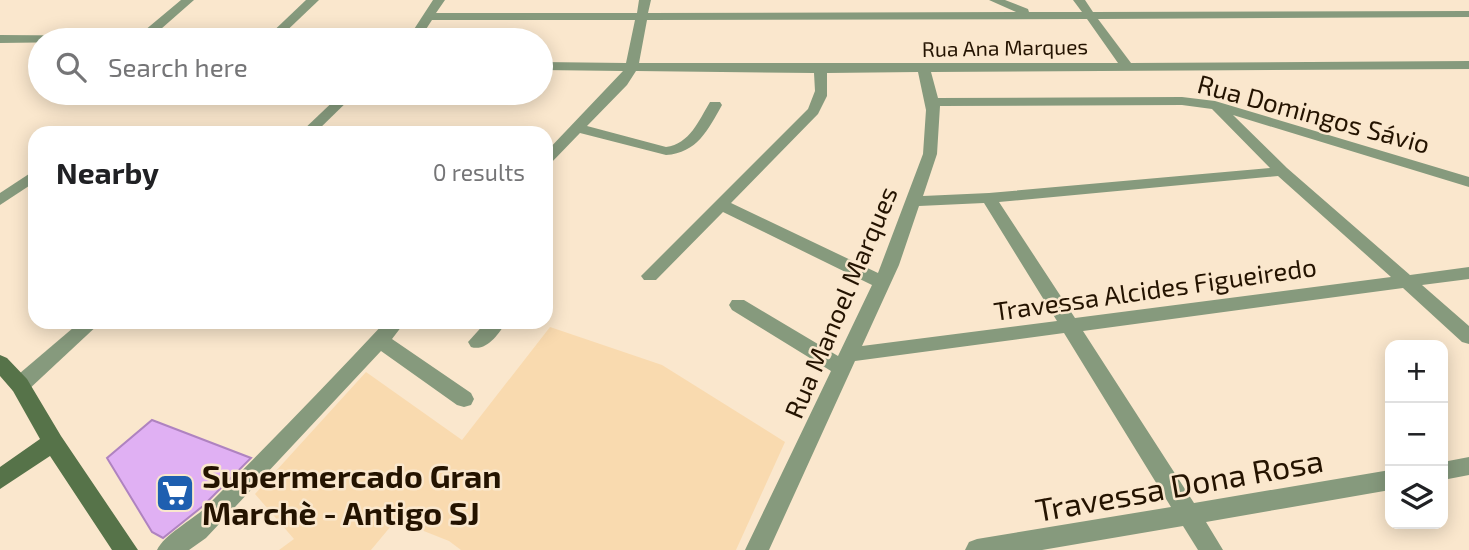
<!DOCTYPE html>
<html lang="en">
<head>
<meta charset="utf-8">
<style>
  :root { --surface:#fff; --page:#f6f6f6; --text:#202124; --muted:#757577; --line:#e0e0e0 }
  body { margin:0; font-family:"Exo 2",sans-serif; background:var(--page); color:var(--text) }
  .controls { position:absolute; right:21px; bottom:21px; display:grid; overflow:hidden; border-radius:14px; box-shadow:0 4px 18px #0003 }
  .controls button { width:63px; height:63px; display:grid; place-items:center; padding:0; border:0; border-bottom:2px solid var(--line); background:var(--surface); color:var(--text); font:35px sans-serif }
  .list { margin:0; padding:0; list-style:none }
  h2 { display:flex; justify-content:space-between; align-items:center; height:91px; margin:0; padding:0 28px; font-size:30px }
  h2 small { font-size:23px; font-weight:400; color:var(--muted) }
  .icon { flex:none; width:38px; height:38px; fill:none; stroke:currentColor; stroke-width:2; stroke-linecap:round; stroke-linejoin:round }
  .map { position:relative; flex:none; width:1469px; height:550px; overflow:hidden }
  .search { position:absolute; background:var(--surface); box-shadow:0 4px 18px #0003; left:28px; top:28px; width:525px; height:77px; display:flex; align-items:center; gap:18px; box-sizing:border-box; padding:0 24px; border-radius:38px; color:var(--muted); font-size:26px }
  .panel { position:absolute; background:var(--surface); box-shadow:0 4px 18px #0003; left:28px; top:126px; width:525px; height:203px; border-radius:21px }
  .map>svg:first-child { display:block }
</style>
</head>
<body>
<div class="map">
<svg width="1469" height="550" viewBox="0 0 1469 550">
  <rect width="100%" height="100%" fill="#fae7cd"/>
  <!-- built -->
  <path fill="#f9daaf" d="M550 327 662 365 785 442 736 550H461L449 541 396 520 371 550H279L294 539 255 494 366 372 462 440Z"/>
  <!-- building -->
  <path fill="#e0b0f3" stroke="#af83c0" stroke-width="2" d="M152 420 251 458 203 506 163 538 152 532 107 458Z"/>
  <g fill="none" stroke-linecap="round" stroke-linejoin="round">
    <!-- street -->
    <g fill="#869a7d" fill-rule="evenodd">
      <path d="M181 0H194L153 36H216L222 40 0 43V35L138 36Z"/>
      <path d="M306 0H319L277 40H264Z"/>
      <path d="M433 0H445L436 13H637L639 0H651L648 13 1016 12 989 0H1005L1028 9 1029 12H1082L1073 0H1085L1093 12 1469 11V17L1098 19 1131 63 1469 61V69L931 72 938 98 1182 97 1215 101 1469 177V187L1233 115 1287 168 1410 275 1469 267V279L1422 285 1469 326V344L1462 342 1403 288 1083 331 1194 503 1390 470V490L1206 522 1223 550H1198L1183 526 1042 550H965L969 542 977 539 1171 507 1064 333 855 361 769 550H745L831 371 732 310 729 305 732 300H744L838 356 872 285 723 212 656 280H644L641 276 808 109 815 91 814 73 636 71 627 85 587 126 666 147C690 144 699 120 710 102H720L722 105C708 130 697 153 666 155L580 133 551 163 546 164V152L623 71 541 70V62L626 63 635 20H432L419 40H407ZM1087 19 1118 63H639L647 20ZM918 72 926 110 923 154 878 273 731 203 818 114 827 96V73ZM1182 105 1212 109 1270 168 989 193 923 196 937 154 940 106ZM1278 176 1391 277 1075 318 999 202ZM984 203 1057 321 862 346 899 265 919 206Z"/>
      <path d="M342 93H356L315 133H300Z"/>
      <path d="M190 126 234 129 241 133H185V127Z"/>
      <path d="M35 170V182L0 205V193Z"/>
      <path d="M80 322H101L27 391 20 393 13 391 10 385 13 379Z"/>
      <path d="M385 322H405L392 339 471 393 474 399 471 405 464 407 457 405 381 351 206 538 189 550H157C164 535 192 520 205 508 266 447 326 385 385 322Z"/>
      <path d="M486 322H506C499 334 486 352 471 347L468 342Z"/>
      <path d="M1469 457V475L1443 480V462Z"/>
    </g>
    <!-- secondary -->
    <path fill="#567349" fill-rule="evenodd" d="M0 355 7 358 27 379 61 436 138 550H112L50 456 0 489V467L40 439 13 391 0 376Z"/>
  </g>
  <!-- icons -->
  <defs>
    <g id="supermarket-square" transform="scale(2.0125)"><rect x="-9" y="-9" width="18" height="18" rx="4" fill="#1e5fb0" stroke="#fae7cd"/><path d="M-6-5.5h2.5l.6 2H6L4.5 2H-2.5L-4.4-4H-6ZM-1.5 3.2a1.3 1.3 0 1 0 .1 0ZM3 3.2a1.3 1.3 0 1 0 .1 0Z" fill="#fff"/></g>
  </defs>
  <g fill-rule="evenodd">
    <use href="#supermarket-square" x="175" y="493"/>
  </g>
  <g text-anchor="middle" dominant-baseline="central" stroke-width="5" stroke-linejoin="round" paint-order="stroke">
    <!-- far-street labels -->
    <g font-size="21" fill="#241300" stroke="#fae7cd">
      <text transform="translate(1005 47) rotate(-1)">Rua Ana Marques</text>
    </g>
    <!-- street labels -->
    <g font-size="26" fill="#241300" stroke="#fae7cd">
      <text transform="translate(1314 113) rotate(15)">Rua Domingos Sávio</text>
      <text transform="translate(1155 288) rotate(-8)">Travessa Alcides Figueiredo</text>
      <text transform="translate(840 302) rotate(-67)">Rua Manoel Marques</text>
    </g>
    <!-- near-poi labels -->
    <g font-size="32" font-weight="bold" fill="#241300" stroke="#fae7cd" text-anchor="start">
      <text x="202" y="475">Supermercado Gran<tspan x="202" dy="37">Marchè - Antigo SJ</tspan></text>
    </g>
    <!-- near-street labels -->
    <g font-size="32" fill="#241300" stroke="#fae7cd">
      <text transform="translate(1179 484) rotate(-10)">Travessa Dona Rosa</text>
    </g>
  </g>
</svg>
<div class="controls">
<button>+</button>
<button>−</button>
<button><svg class="icon" aria-label="layers" viewBox="0 0 24 24"><path d="M12 4l9 5-9 5-9-5zM3 14l9 5 9-5"/></svg></button>
</div>
<div class="search"><svg class="icon" aria-label="search" viewBox="0 0 24 24"><circle cx="10" cy="10" r="6"/><path d="M15 15l6 6"/></svg>Search here</div>
<section class="panel">
<h2>Nearby<small>0 results</small></h2>
<ul class="list">
</ul>
</section>
</div>
</body>
</html>
